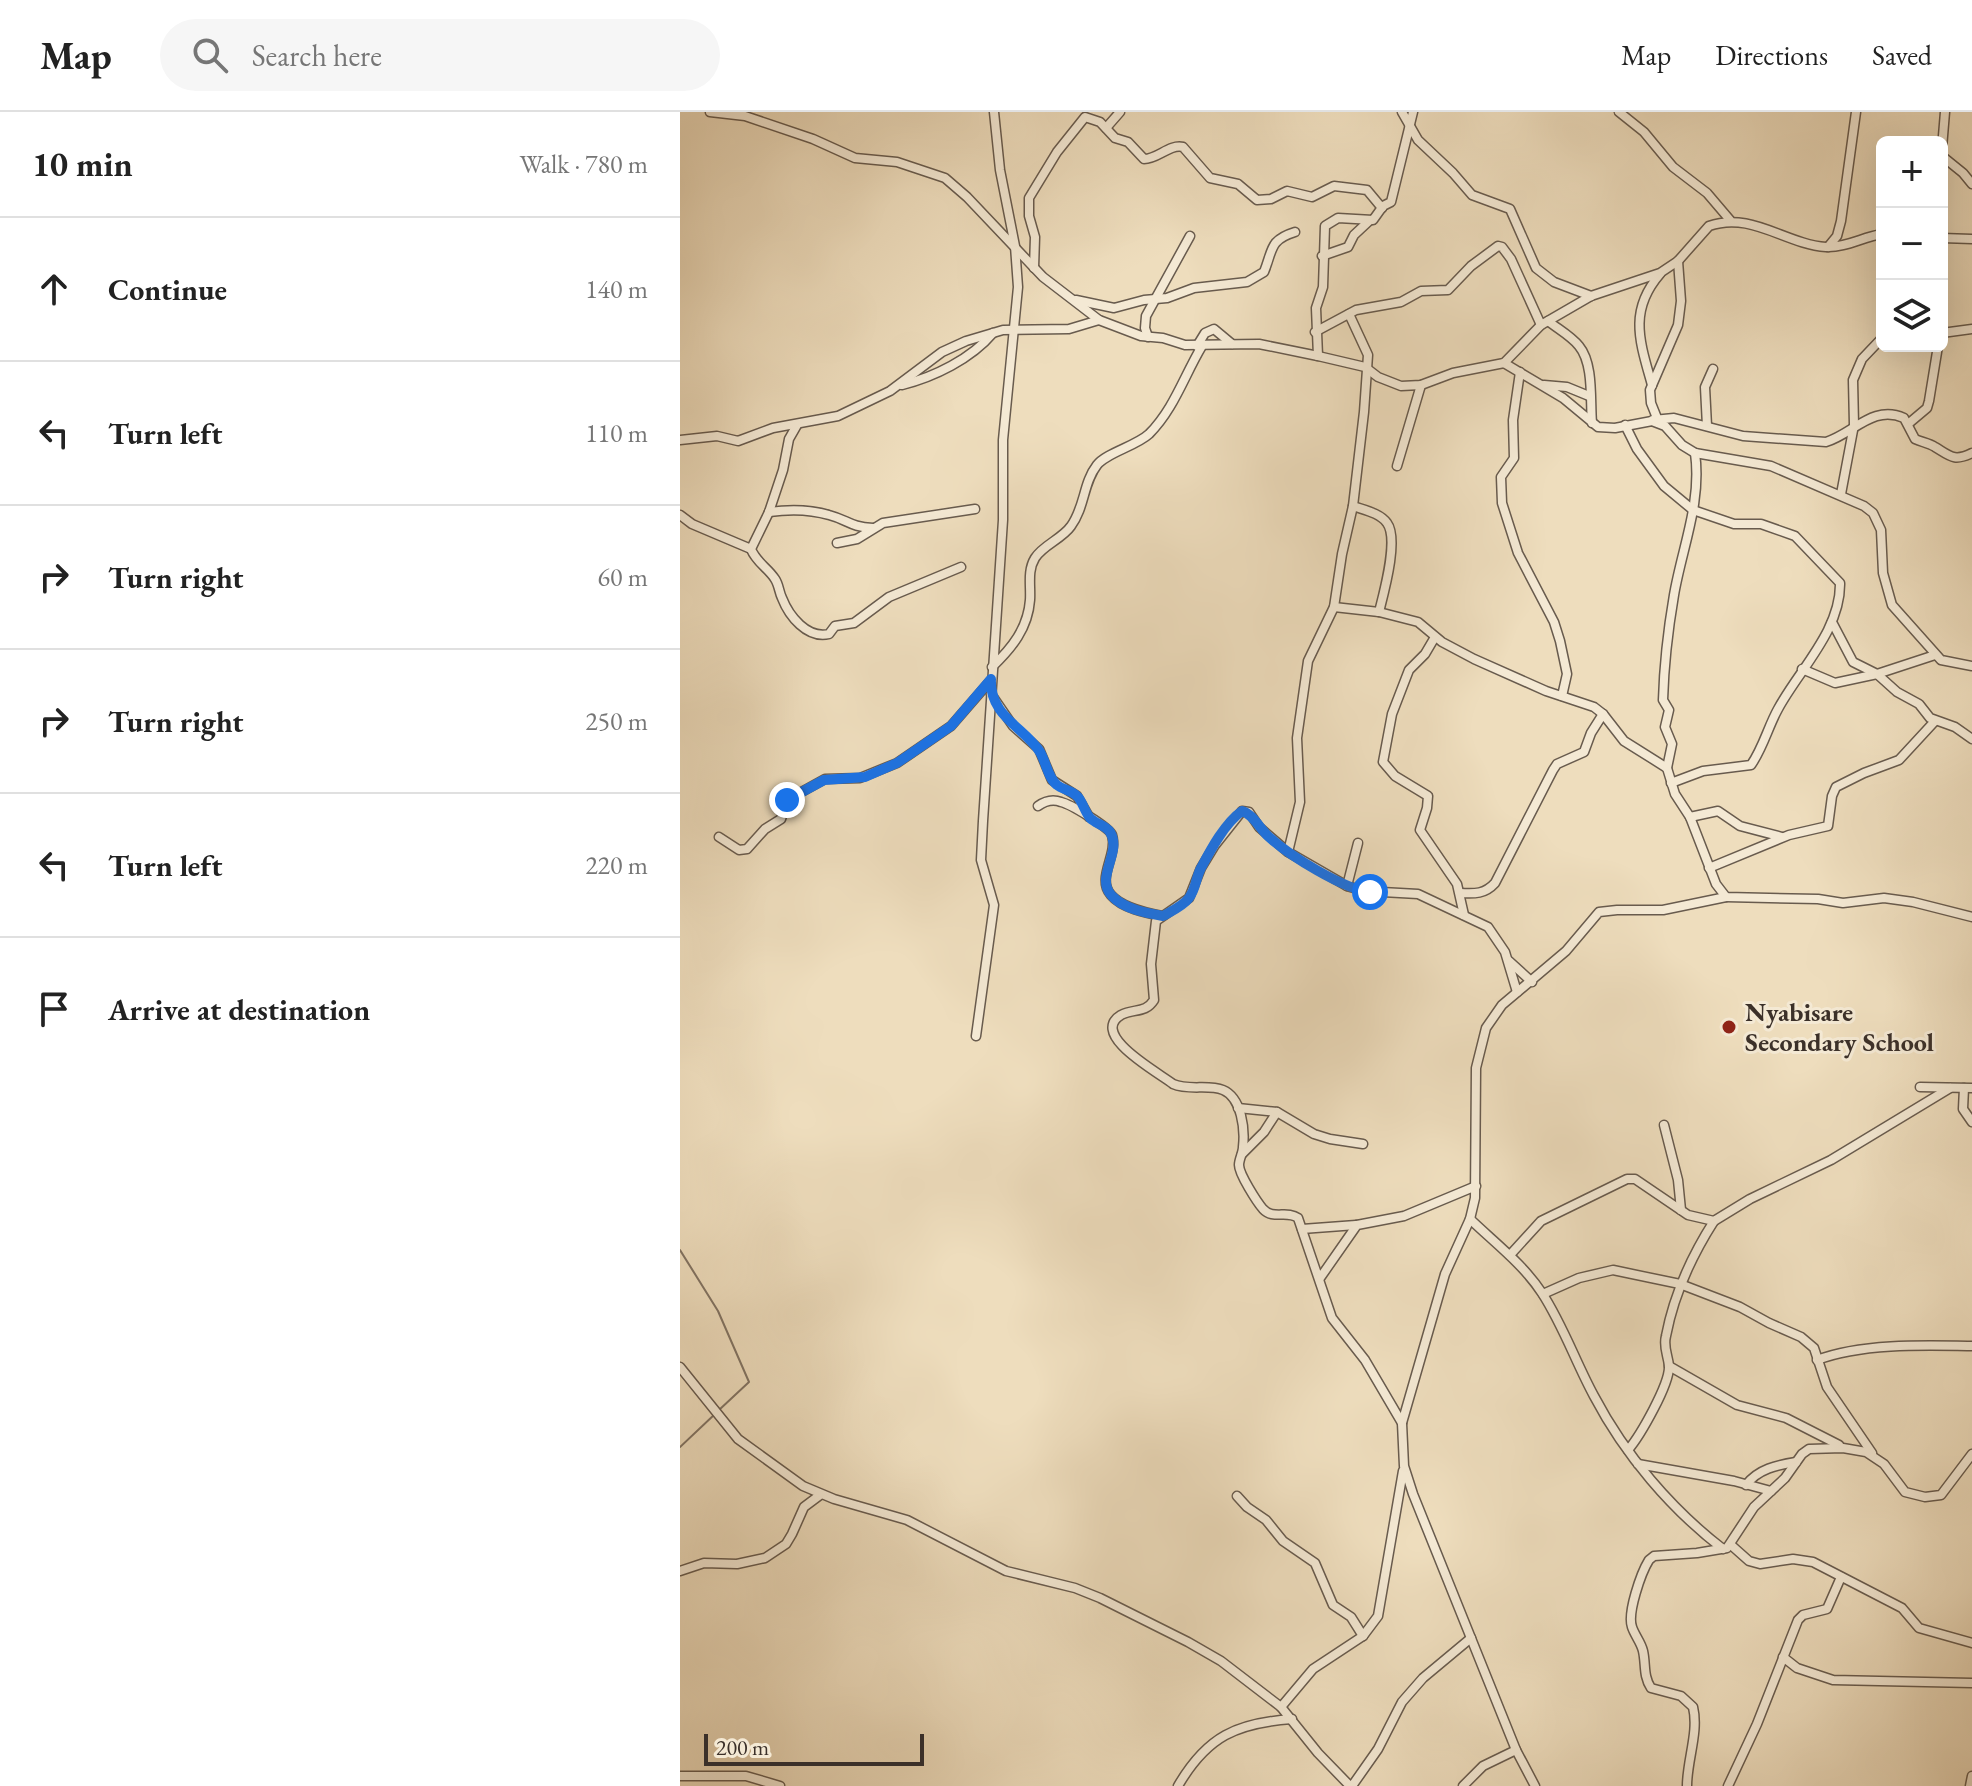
<!DOCTYPE html>
<html lang="en">
<head>
<meta charset="utf-8">
<style>
  :root { --surface:#fff; --page:#f6f6f6; --text:#222; --muted:#767676; --line:#e0e0e0 }
  body { margin:0; font-family:"EB Garamond",serif; background:var(--page); color:var(--text) }
  .controls { position:absolute; right:24px; top:24px; display:grid; overflow:hidden; border-radius:12px; box-shadow:0 8px 32px #0002 }
  .controls button { width:72px; height:72px; display:grid; place-items:center; padding:0; border:0; border-bottom:2px solid var(--line); background:var(--surface); color:var(--text); font:40px sans-serif }
  .scale { position:absolute; left:24px; bottom:20px; width:220px; box-sizing:border-box; padding-left:8px; border:4px solid #3b3029; border-top:0; font-size:22px; line-height:28px; white-space:nowrap; color:#3b3029; -webkit-text-stroke:6px #f4e9d4; paint-order:stroke }
  .stop { position:absolute; width:24px; height:24px; margin:-18px; border:6px solid #1a73e8; border-radius:50%; background:#fff }
  .stop.end { background:#1a73e8; border-color:#fff; box-shadow:0 2px 8px #0008 }
  .list { margin:0; padding:0; list-style:none }
  h2 { display:flex; justify-content:space-between; align-items:center; height:104px; margin:0; padding:0 32px; font-size:34px }
  h2 small { font-size:26px; font-weight:400; color:var(--muted) }
  .list li { display:grid; grid-template-columns:52px 1fr auto; gap:24px; align-items:center; box-sizing:border-box; height:144px; padding:0 32px; border-top:2px solid var(--line) }
  .list b { display:block; font-size:30px; white-space:nowrap }
  .list em { font-size:26px; font-style:normal; color:var(--muted) }
  .icon { flex:none; width:44px; height:44px; fill:none; stroke:currentColor; stroke-width:2; stroke-linecap:round; stroke-linejoin:round }
  .map { position:relative; flex:none; width:1292px; height:1674px; overflow:hidden }
  header { display:flex; align-items:center; gap:48px; box-sizing:border-box; height:112px; padding:0 40px; background:var(--surface); border-bottom:2px solid var(--line) }
  header strong { font-size:38px }
  nav { display:flex; gap:44px; margin-inline-start:auto; font-size:28px }
  .search { width:560px; height:72px; background:var(--page); display:flex; align-items:center; gap:20px; box-sizing:border-box; padding:0 28px; border-radius:44px; color:var(--muted); font-size:30px }
  main { display:flex }
  aside { flex:1; background:var(--surface) }
  .map>svg:first-child { display:block }
</style>
</head>
<body>
<header>
<strong>Map</strong>
<div class="search"><svg class="icon" aria-label="search" viewBox="0 0 24 24"><circle cx="10" cy="10" r="6"/><path d="M15 15l6 6"/></svg>Search here</div>
<nav><a>Map</a><a>Directions</a><a>Saved</a></nav>
</header>
<main>
<aside>
<h2>10 min<small>Walk · 780 m</small></h2>
<ul class="list">
<li><svg class="icon" aria-label="ahead" viewBox="0 0 24 24"><path d="M12 20V5M6 11l6-6 6 6"/></svg><div><b>Continue</b></div><em>140 m</em></li>
<li><svg class="icon" aria-label="left" viewBox="0 0 24 24"><path d="M17 20v-9H6M10 6l-5 5 5 5"/></svg><div><b>Turn left</b></div><em>110 m</em></li>
<li><svg class="icon" aria-label="right" viewBox="0 0 24 24"><path d="M7 20v-9h11M14 6l5 5-5 5"/></svg><div><b>Turn right</b></div><em>60 m</em></li>
<li><svg class="icon" aria-label="right" viewBox="0 0 24 24"><path d="M7 20v-9h11M14 6l5 5-5 5"/></svg><div><b>Turn right</b></div><em>250 m</em></li>
<li><svg class="icon" aria-label="left" viewBox="0 0 24 24"><path d="M17 20v-9H6M10 6l-5 5 5 5"/></svg><div><b>Turn left</b></div><em>220 m</em></li>
<li><svg class="icon" aria-label="arrive" viewBox="0 0 24 24"><path d="M6 21V4h12l-3 4 3 4H6"/></svg><div><b>Arrive at destination</b></div></li>
</ul>
</aside>
<div class="map">
<svg width="1292" height="1674" viewBox="0 0 1292 1674">
  <rect width="100%" height="100%" fill="#eeddbd"/>
  <filter id="stains"><feTurbulence type="fractalNoise" baseFrequency=".0025" numOctaves="4"/><feColorMatrix values="0 0 0 0 .2 0 0 0 0 .09 0 0 0 0 .02 0 0 0 .5 -.17"/></filter>
  <radialGradient id="worn" r=".72"><stop offset=".6" stop-color="#630" stop-opacity="0"/><stop offset="1" stop-color="#630" stop-opacity=".3"/></radialGradient>
  <g fill="none" stroke-linecap="round" stroke-linejoin="round">
    <!-- stream -->
    <g stroke="#827464" stroke-width="2">
      <path d="M0 1138 38 1199 69 1270 39 1298"/>
      <path d="M0 1335 35 1302"/>
    </g>
    <!-- street casing -->
    <g stroke="#685b4e" stroke-width="11">
      <g id="street">
        <path d="M30 0 65 4 133 27 175 46 217 50 265 66 287 85 363 165 419 208 461 224 483 226 505 233 579 232 638 244 685 255 698 265 721 274 741 273 773 261 824 251 861 213 911 184 980 161 998 149 1029 114C1071 99 1105 132 1146 135 1165 136 1183 125 1202 122"/>
        <path d="M722 0 738 28 773 61 792 83 830 97 856 156 874 170 911 184"/>
        <path d="M939 0 964 20 993 55 1027 81 1050 108"/>
        <path d="M426 16 440 0"/>
        <path d="M1262 36 1265 0"/>
        <path d="M1262 44 1283 61 1292 72"/>
        <path d="M1262 126 1292 127"/>
        <path d="M1148 135 1157 124 1161 109 1176 0"/>
        <path d="M642 144 668 135 674 123 689 109"/>
        <path d="M354 156 355 125 349 104V86L377 40 405 5 420 10 435 26 448 30 464 47C478 47 489 32 503 35L530 66 558 72 577 88 591 87 607 79 632 85 654 74 687 78 702 96"/>
        <path d="M396 188 434 196 464 188 487 186 514 176 567 170 584 160C593 138 589 128 615 120"/>
        <path d="M868 209C878 217 891 224 899 234 914 252 910 289 912 311"/>
        <path d="M635 220 676 198 721 190 741 179 768 178 791 154 818 134 822 135 831 147 861 213"/>
        <path d="M1262 221 1292 217"/>
        <path d="M468 225 465 216 466 204 510 124"/>
        <path d="M517 234 525 221 534 217 552 232"/>
        <path d="M638 244 636 196 643 175 645 114 658 106 693 108 703 94 711 90 733 0"/>
        <path d="M824 251 883 286 918 315 935 316 972 309 985 314 1002 333 1015 341 1091 354 1184 394 1193 401 1201 418 1203 461 1212 493 1261 548 1292 554"/>
        <path d="M840 260 833 308 834 346 821 365 822 391 838 441 874 510 880 529 887 562 882 584"/>
        <path d="M222 273C254 265 291 247 313 221"/>
        <path d="M864 273 887 275 909 284"/>
        <path d="M972 273C960 230 948 199 980 162"/>
        <path d="M977 306 971 291 970 278 998 213 1001 189 998 149"/>
        <path d="M973 308 994 306 1063 324 1146 330C1173 322 1193 292 1224 306L1235 327C1241 330 1249 331 1255 335 1270 344 1274 350 1292 341"/>
        <path d="M1228 312 1247 296 1249 289 1258 234"/>
        <path d="M117 313 109 327 103 358 89 400 71 437C76 450 88 456 95 467 99 473 99 480 102 486 109 504 127 527 149 522L155 514 174 511 209 485 281 455"/>
        <path d="M945 313 957 337 984 374 1013 398 1054 412H1081L1115 424 1160 471C1161 518 1119 558 1098 597 1088 615 1083 636 1071 653L1023 659 991 671"/>
        <path d="M1027 314 1025 275 1033 257"/>
        <path d="M0 328 37 324 58 329 93 316 158 304 210 279 262 240 286 229 323 218 389 217 419 208"/>
        <path d="M717 354 741 273"/>
        <path d="M1161 382 1174 313 1173 268 1182 247 1202 226"/>
        <path d="M673 394C684 398 700 401 707 411 719 427 704 480 699 500"/>
        <path d="M89 400C110 397 129 397 149 403 168 408 170 415 193 416"/>
        <path d="M0 403 12 412 71 437"/>
        <path d="M157 431 177 427 203 411 295 397"/>
        <path d="M654 495 699 500 738 510 762 530 794 547 866 579 914 595 923 602 944 629 987 656 995 682 1010 705 1036 772 1046 785 1138 787 1163 791 1204 786 1233 790 1292 805"/>
        <path d="M1152 510 1173 550 1197 562 1217 580 1239 592 1250 606 1275 615 1292 627"/>
        <path d="M755 525 745 542 729 558 712 602 703 650 715 664 748 684 747 696 740 718 777 772 784 803"/>
        <path d="M312 555C332 536 348 516 350 488 351 474 347 459 355 446 363 433 382 427 391 414 405 395 403 371 417 353 426 341 456 334 469 322 494 297 504 264 522 234"/>
        <path d="M1122 557 1155 571 1197 562 1255 543"/>
        <path d="M311 582 333 614 359 637 372 668 397 684 409 705"/>
        <path d="M987 656 992 632 985 615 989 598 983 588C984 554 988 518 994 483 1002 436 1022 390 1015 341"/>
        <path d="M358 694C365 689 373 687 381 690 390 692 429 715 432 723 438 743 416 766 431 783 442 796 466 801 482 804"/>
        <path d="M1010 705 1038 699 1060 714 1102 725"/>
        <path d="M39 725 59 738 67 737 85 717 101 707 107 688 145 667 180 666 217 651 271 614 311 568"/>
        <path d="M608 740 620 690 617 626 628 549 654 495 662 442 673 394 684 300 688 243 669 202"/>
        <path d="M1029 756 1109 723 1148 714 1152 684 1156 675 1184 661 1219 648 1255 609"/>
        <path d="M667 774 678 731"/>
        <path d="M780 781C795 782 805 782 815 771L873 658 877 652 904 640 911 621 923 602"/>
        <path d="M829 849 852 870"/>
        <path d="M837 880 825 840 808 815 738 782 684 779 667 774 608 740 579 715 569 700 562 699 535 733 521 756 509 786 476 809 471 852 474 888C465 902 454 896 441 903 408 923 481 962 493 972 509 979 528 972 543 978 562 986 565 1018 563 1035 563 1041 559 1047 559 1053 559 1062 577 1090 583 1097 593 1108 607 1098 618 1106L652 1206 685 1248 722 1311 724 1354 733 1382 836 1638 855 1674"/>
        <path d="M296 924 314 793 301 748 303 709 323 408V328L338 175 335 134 320 58 314 0"/>
        <path d="M1240 975 1292 976"/>
        <path d="M1284 976 1283 997 1292 1010"/>
        <path d="M558 996 597 1000 634 1022 650 1027 683 1032"/>
        <path d="M984 1013 998 1068 1001 1098"/>
        <path d="M562 1042 584 1020 597 1000"/>
        <path d="M790 1107C815 1131 843 1152 862 1181 883 1213 896 1251 914 1284 945 1343 991 1397 1043 1437"/>
        <path d="M622 1117 676 1113"/>
        <path d="M830 1143 861 1109 947 1067H955L1008 1103 1034 1109 1070 1087 1151 1048 1270 976"/>
        <path d="M640 1166 677 1113 724 1104 796 1074"/>
        <path d="M863 1182 899 1166 933 1158 1000 1172 1060 1195 1089 1211 1121 1225 1134 1236 1147 1275 1192 1341"/>
        <path d="M1137 1248C1181 1231 1245 1233 1292 1234"/>
        <path d="M989 1254 1057 1293 1106 1306 1159 1333"/>
        <path d="M0 1255 58 1327 123 1374 154 1387 227 1408 326 1459 395 1476 420 1486 508 1530 541 1549 601 1595 638 1641 670 1674"/>
        <path d="M722 1311 765 1162 790 1107 795 1086 796 956 806 916 822 893 886 839 919 800 937 798H983L1046 785"/>
        <path d="M948 1338C960 1324 990 1272 989 1254 988 1243 983 1235 986 1224 994 1182 1011 1145 1034 1109"/>
        <path d="M958 1352 1054 1369 1091 1379"/>
        <path d="M1066 1373C1078 1357 1097 1353 1116 1350"/>
        <path d="M557 1384 567 1395 586 1408 603 1429 635 1451 653 1493 671 1505 683 1524"/>
        <path d="M1051 1433 1069 1449 1080 1452 1113 1447 1133 1450 1222 1496 1239 1516 1292 1531"/>
        <path d="M0 1459 24 1451 57 1452 85 1446 106 1432 112 1422 124 1395 140 1383"/>
        <path d="M1103 1545 1117 1556 1153 1568 1292 1571"/>
        <path d="M601 1595 633 1557 683 1524 698 1504 723 1359"/>
        <path d="M0 1664H66L100 1674"/>
        <path d="M498 1674C527 1624 557 1611 612 1607"/>
        <path d="M672 1674 698 1637 722 1590 743 1566 791 1526"/>
        <path d="M783 1674 803 1654 836 1638"/>
        <path d="M1007 1674C1007 1648 1019 1620 1013 1595L1001 1584 971 1576C963 1564 966 1552 963 1539 961 1530 955 1524 952 1515 947 1501 961 1461 969 1448L974 1444 1017 1441 1047 1436 1074 1395 1105 1366 1122 1342 1129 1337 1163 1336 1186 1340 1204 1352 1225 1380 1245 1385 1261 1383 1292 1342"/>
        <path d="M1048 1674 1077 1612 1118 1508 1123 1503 1147 1497 1161 1465"/>
        <path d="M1290 1674 1292 1664"/>
      </g>
    </g>
    <!-- street -->
    <use href="#street" stroke="#f4e9d4" stroke-width="8"/>
  </g>
  <g fill="none" stroke-linecap="round" stroke-linejoin="round">
    <!-- route -->
    <path stroke="#1a73e8" stroke-width="10" d="M107 688 144 668 185 665 217 651 271 614 311 567C309 604 345 616 360 640 366 650 368 666 377 673 383 678 392 678 398 685 403 691 405 700 410 706 416 712 425 713 430 720 443 740 414 766 432 784 444 797 466 801 483 804 492 799 503 794 509 786 516 777 516 765 521 756 531 737 545 711 562 699 573 702 580 717 589 725 610 744 663 777 690 780"/>
  </g>
  <!-- markers -->
  <circle fill="#8f2418" stroke="#f4e9d4" stroke-width="3" cx="1049" cy="915" r="8"/>
  <g text-anchor="middle" dominant-baseline="central" stroke-width="6" stroke-linejoin="round" paint-order="stroke">
    <!-- poi labels -->
    <g font-size="26" font-weight="bold" fill="#3b3029" stroke="#f4e9d4" text-anchor="start">
      <text x="1065" y="900">Nyabisare<tspan x="1065" dy="30">Secondary School</tspan></text>
    </g>
  </g>
  <rect width="100%" height="100%" filter="url(#stains)"/>
  <rect width="100%" height="100%" fill="url(#worn)"/>
</svg>
<div class="controls">
<button>+</button>
<button>−</button>
<button><svg class="icon" aria-label="layers" viewBox="0 0 24 24"><path d="M12 4l9 5-9 5-9-5zM3 14l9 5 9-5"/></svg></button>
</div>
<div class="scale">200 m</div>
<div class="stop" style="left:690px;top:780px"></div>
<div class="stop end" style="left:107px;top:688px"></div>
</div>
</main>
</body>
</html>
